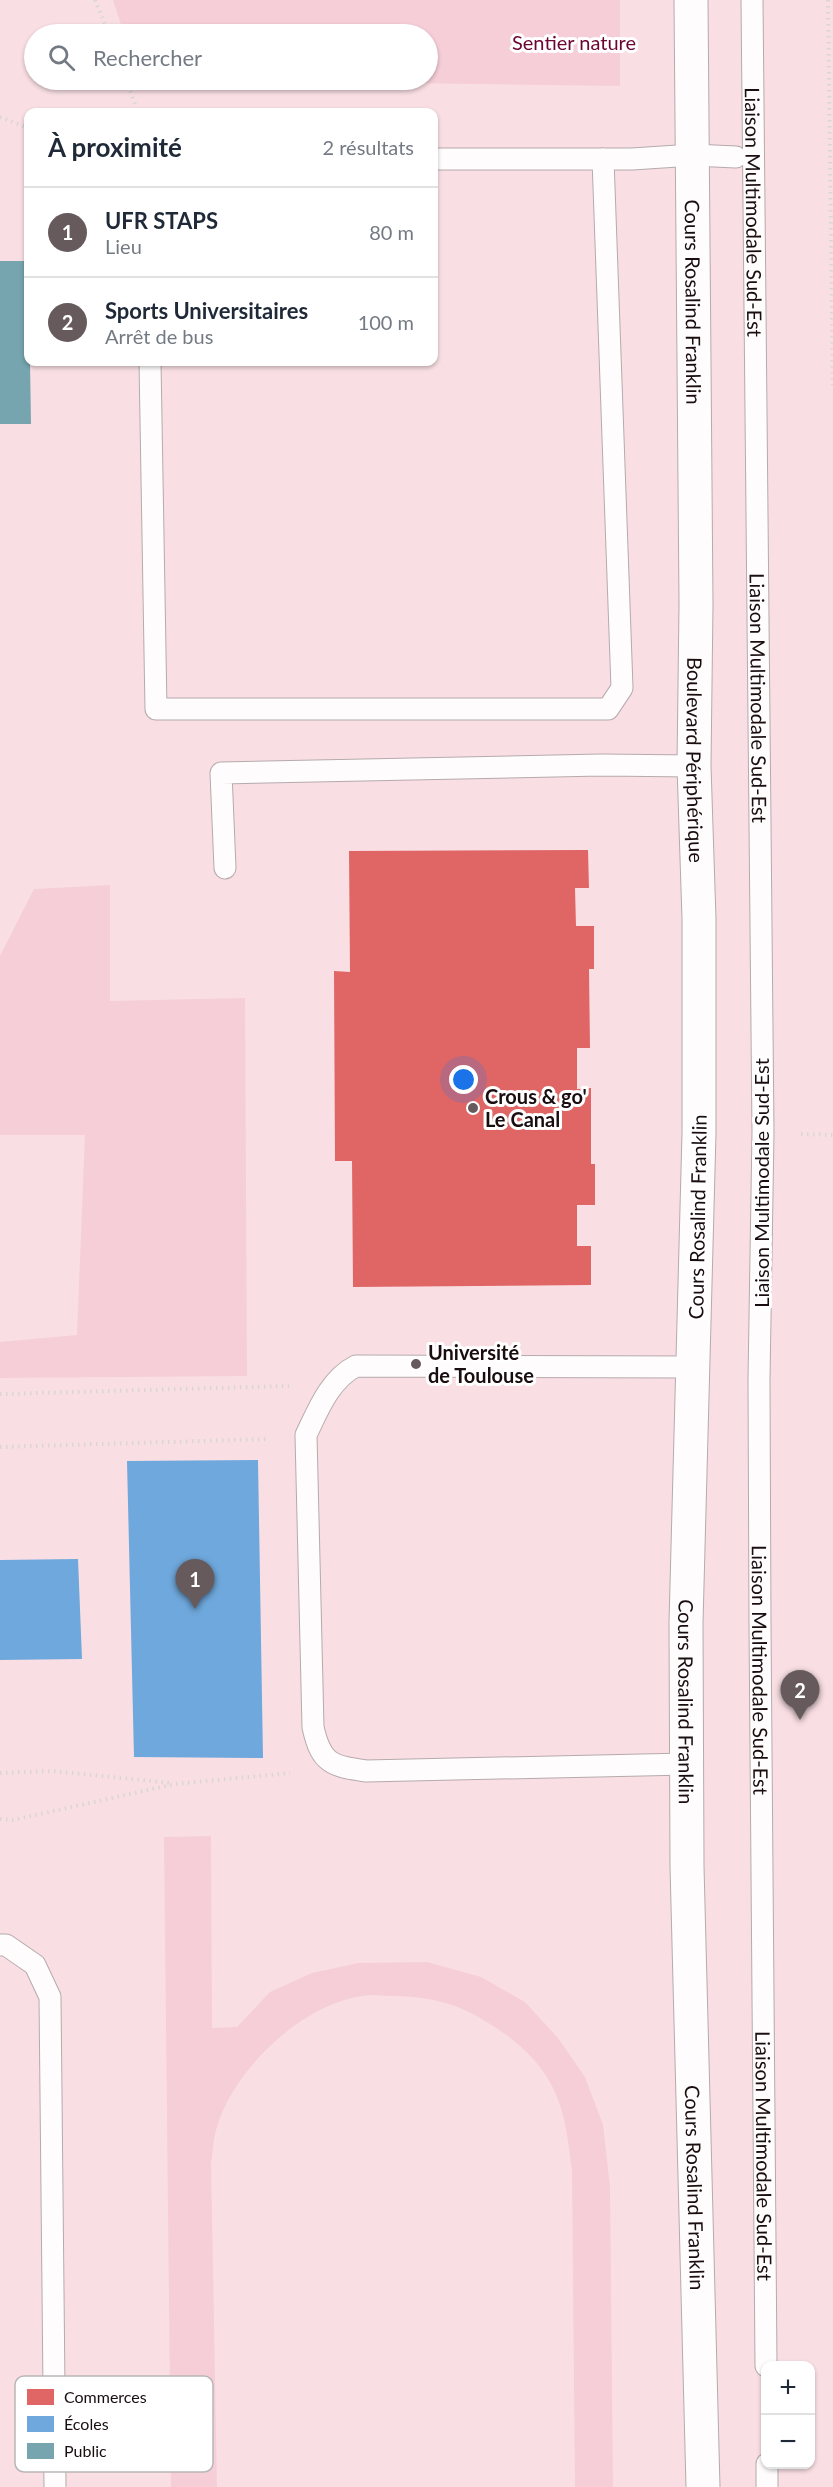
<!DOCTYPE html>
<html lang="fr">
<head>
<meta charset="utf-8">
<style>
  :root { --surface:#fff; --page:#f2f2f3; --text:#1f2937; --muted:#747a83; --line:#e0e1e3; --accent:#665a5d }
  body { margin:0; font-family:Lato,sans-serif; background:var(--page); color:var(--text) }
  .controls { position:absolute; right:18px; bottom:18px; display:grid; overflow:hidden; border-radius:12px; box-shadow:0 2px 4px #0004 }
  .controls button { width:54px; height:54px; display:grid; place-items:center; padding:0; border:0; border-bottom:2px solid var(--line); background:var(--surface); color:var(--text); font:30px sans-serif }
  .you { position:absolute; left:464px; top:1080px; width:21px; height:21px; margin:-15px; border:4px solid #fff; border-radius:50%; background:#1a73e8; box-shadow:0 0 0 9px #1a73e833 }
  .badge { display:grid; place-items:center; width:39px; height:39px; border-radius:50%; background:var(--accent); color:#fff; font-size:20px; font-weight:700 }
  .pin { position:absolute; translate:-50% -50px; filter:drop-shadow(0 2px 3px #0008) }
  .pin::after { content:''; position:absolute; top:32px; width:21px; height:18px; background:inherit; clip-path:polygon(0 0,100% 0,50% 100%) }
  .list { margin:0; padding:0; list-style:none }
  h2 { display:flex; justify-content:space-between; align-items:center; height:78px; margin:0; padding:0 24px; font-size:26px }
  h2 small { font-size:20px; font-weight:400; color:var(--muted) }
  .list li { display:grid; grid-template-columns:39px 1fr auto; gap:18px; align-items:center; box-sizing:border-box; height:90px; padding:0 24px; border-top:2px solid var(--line) }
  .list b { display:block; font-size:22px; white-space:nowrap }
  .list p { margin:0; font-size:20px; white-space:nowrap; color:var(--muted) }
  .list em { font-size:20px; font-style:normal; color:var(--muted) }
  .icon { flex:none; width:33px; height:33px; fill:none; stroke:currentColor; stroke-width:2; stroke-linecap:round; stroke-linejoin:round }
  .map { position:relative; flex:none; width:833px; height:2487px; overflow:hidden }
  .search { position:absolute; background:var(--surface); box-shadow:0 2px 4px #0004; left:24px; top:24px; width:414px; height:66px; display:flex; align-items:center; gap:15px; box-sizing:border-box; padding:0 21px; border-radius:33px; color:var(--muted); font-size:22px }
  .panel { position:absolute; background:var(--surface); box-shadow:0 2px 4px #0004; left:24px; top:108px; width:414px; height:258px; border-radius:12px }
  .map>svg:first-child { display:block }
</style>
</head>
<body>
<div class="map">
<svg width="833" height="2487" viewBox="0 0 833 2487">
  <rect width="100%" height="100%" fill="#f5e9ec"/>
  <!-- built -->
  <path fill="#f9dfe4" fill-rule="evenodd" d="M0 0H833V2487H0ZM34 34H428V80H34ZM28 112H434V362H28ZM766 2366H810V2464H766Z"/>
  <!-- green -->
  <g fill="#f6ced7">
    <path d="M113 0H620V86L205 80H428V34H124Z"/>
    <path d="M110 885V1001L245 998 247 1376 0 1378V1342L77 1335 85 1135H0V956L34 889Z"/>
    <path d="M211 1836 212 2028 237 2027 270 1992 312 1973 358 1963 427 1962 481 1977 525 2002 558 2038 585 2077 603 2125 610 2187 613 2487H575L572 2171C568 2140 565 2106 548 2079 533 2054 510 2036 485 2021 455 2002 425 1996 390 1996 381 1996 372 1994 363 1996 302 2004 234 2069 217 2127 213 2138 213 2152 211 2163L217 2487H171L164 1837Z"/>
  </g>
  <!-- shops -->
  <path fill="#e06666" d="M588 850 589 888H575L576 926H594V969H589L590 1048H577V1089L591 1088V1164H595V1205H577V1246H591V1285L353 1287 352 1161H335L334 971 350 972 349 851Z"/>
  <!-- schools -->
  <g fill="#6fa8dc">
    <path d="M258 1460 263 1758 134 1757 127 1461Z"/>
    <path d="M78 1559 82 1659 0 1660V1560Z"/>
  </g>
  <!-- public -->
  <path fill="#76a5af" d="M0 261H28V362H30L31 424H0Z"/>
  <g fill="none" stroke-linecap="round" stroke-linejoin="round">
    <!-- service casing -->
    <g stroke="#b6aaad" stroke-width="23">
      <g id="service">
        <path id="s1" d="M752 0 763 1132 759 1380 760 1625 766 2366"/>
        <path d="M434 159H632L693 155 736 157"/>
        <path d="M150 362 156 709H608L622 688 603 159"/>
        <path d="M225 868 221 773 601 765 694 766"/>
        <path d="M687 1764 366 1771C332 1766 321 1764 313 1727L306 1435C318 1410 330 1379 356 1366L693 1367"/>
        <path d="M0 1945H6L35 1965 50 1997 55 2487"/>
        <path d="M767 2464V2487"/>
      </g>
    </g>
    <!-- minor casing -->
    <g stroke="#b6aaad" stroke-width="35">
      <g id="minor">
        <path id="s2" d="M691 0 696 604 694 766 699 919V1133L686 1623 687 1866 703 2487"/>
      </g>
    </g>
    <!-- path -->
    <g stroke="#dad5d7" stroke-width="4" stroke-dasharray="1.5 4.5" stroke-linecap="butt">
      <path d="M95 0 109 34"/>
      <path d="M828 0 833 389"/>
      <path d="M126 80 138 112"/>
      <path d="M0 117 28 128"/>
      <path d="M801 1134 833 1135"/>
      <path d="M0 1394 289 1386"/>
      <path d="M0 1447 269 1439"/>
      <path d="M0 1773 53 1771 171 1783"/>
      <path d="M0 1819 13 1820 175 1784 290 1773"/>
    </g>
    <!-- service -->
    <use href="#service" stroke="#fefcfc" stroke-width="21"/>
    <!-- minor -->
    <use href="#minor" stroke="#fefcfc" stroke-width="33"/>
  </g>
  <!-- markers -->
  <g fill="#665a5d" stroke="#fff" stroke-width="2">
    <circle cx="473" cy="1108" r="6"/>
    <circle cx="416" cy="1364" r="6"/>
  </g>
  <g text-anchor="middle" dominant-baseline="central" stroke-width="6" stroke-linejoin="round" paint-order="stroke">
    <!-- park labels -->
    <g font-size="20" fill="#6c0533" stroke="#fff">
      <text x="574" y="42">Sentier nature</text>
    </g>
    <!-- street labels -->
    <g font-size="20" fill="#190d10" stroke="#fff">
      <text stroke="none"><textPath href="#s1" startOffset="212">Liaison Multimodale Sud-Est</textPath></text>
      <text stroke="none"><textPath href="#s2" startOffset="302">Cours Rosalind Franklin</textPath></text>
      <text stroke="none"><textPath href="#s1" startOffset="698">Liaison Multimodale Sud-Est</textPath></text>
      <text stroke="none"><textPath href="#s2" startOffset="760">Boulevard Périphérique</textPath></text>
      <text transform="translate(761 1183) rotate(-90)">Liaison Multimodale Sud-Est</text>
      <text transform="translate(697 1217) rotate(-89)">Cours Rosalind Franklin</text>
      <text stroke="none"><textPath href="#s1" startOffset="1670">Liaison Multimodale Sud-Est</textPath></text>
      <text stroke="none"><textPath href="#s2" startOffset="1702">Cours Rosalind Franklin</textPath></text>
      <text stroke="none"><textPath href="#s1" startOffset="2156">Liaison Multimodale Sud-Est</textPath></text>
      <text stroke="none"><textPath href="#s2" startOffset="2188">Cours Rosalind Franklin</textPath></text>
    </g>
    <!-- poi labels -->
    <g font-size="20" font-weight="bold" fill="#190d10" stroke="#fff" text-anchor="start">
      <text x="485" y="1096">Crous &amp; go'<tspan x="485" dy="23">Le Canal</tspan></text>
      <text x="428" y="1352">Université<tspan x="428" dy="23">de Toulouse</tspan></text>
    </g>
  </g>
  <!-- legend -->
  <rect x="15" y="2376" width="198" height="96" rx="9" fill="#fff" stroke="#bab6b7" stroke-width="1.5"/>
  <rect x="27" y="2389" width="27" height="16" fill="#e06666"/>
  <rect x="27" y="2416" width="27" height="16" fill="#6fa8dc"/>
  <rect x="27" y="2443" width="27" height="16" fill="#76a5af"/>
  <g font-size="16" fill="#190d10">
    <text x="64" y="2403">Commerces</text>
    <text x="64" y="2430">Écoles</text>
    <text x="64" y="2457">Public</text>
  </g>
</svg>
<div class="controls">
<button>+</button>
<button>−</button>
</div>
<div class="you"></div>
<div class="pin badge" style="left:195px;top:1609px">1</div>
<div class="pin badge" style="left:800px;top:1720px">2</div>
<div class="search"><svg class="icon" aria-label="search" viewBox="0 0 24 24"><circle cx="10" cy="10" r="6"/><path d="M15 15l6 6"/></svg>Rechercher</div>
<section class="panel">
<h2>À proximité<small>2 résultats</small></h2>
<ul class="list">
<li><span class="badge">1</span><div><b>UFR STAPS</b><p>Lieu</p></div><em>80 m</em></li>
<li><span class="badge">2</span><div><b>Sports Universitaires</b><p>Arrêt de bus</p></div><em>100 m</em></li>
</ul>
</section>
</div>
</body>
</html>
